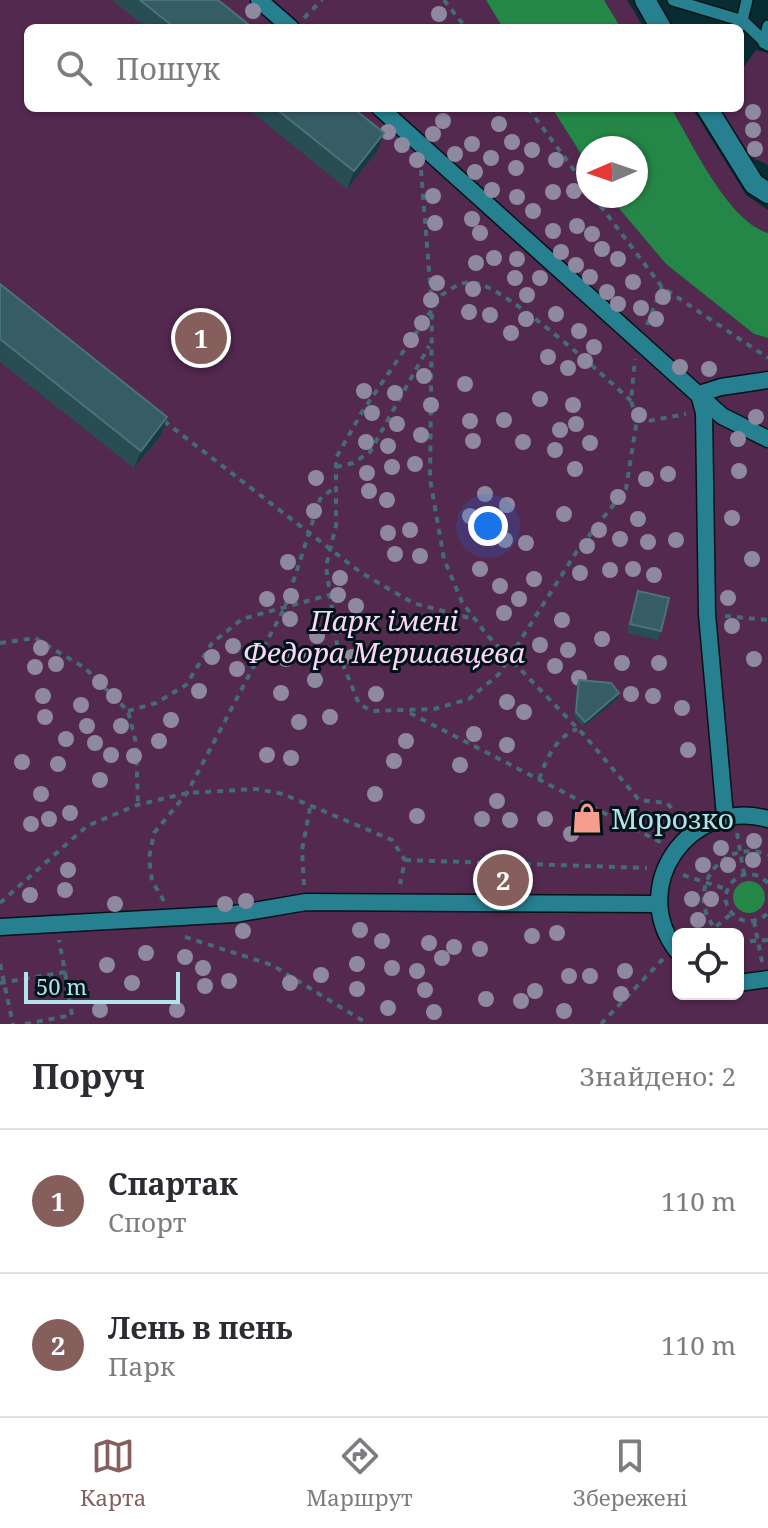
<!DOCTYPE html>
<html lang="uk">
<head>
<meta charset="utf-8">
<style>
  :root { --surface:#fff; --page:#f7f7f7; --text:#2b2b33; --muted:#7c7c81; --line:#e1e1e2; --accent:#865e5c }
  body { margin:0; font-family:"Noto Serif",serif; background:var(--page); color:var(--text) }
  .controls { position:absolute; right:24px; bottom:24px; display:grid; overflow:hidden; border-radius:12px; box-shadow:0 2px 6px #0004 }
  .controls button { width:72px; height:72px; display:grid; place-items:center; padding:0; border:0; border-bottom:2px solid var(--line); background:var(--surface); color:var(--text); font:40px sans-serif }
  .compass { position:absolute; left:576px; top:136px; width:72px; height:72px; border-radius:50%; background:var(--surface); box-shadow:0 2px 6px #0004; rotate:268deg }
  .scale { position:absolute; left:24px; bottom:20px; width:156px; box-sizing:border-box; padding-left:8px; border:4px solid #b1e3ec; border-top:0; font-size:22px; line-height:28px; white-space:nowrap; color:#b1e3ec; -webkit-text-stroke:6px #001418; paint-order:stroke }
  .you { position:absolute; left:488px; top:526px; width:28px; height:28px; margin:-20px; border:6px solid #fff; border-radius:50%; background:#1a73e8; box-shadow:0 0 0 12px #1a73e833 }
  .badge { display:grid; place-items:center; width:52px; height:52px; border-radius:50%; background:var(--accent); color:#fff; font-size:26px; font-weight:700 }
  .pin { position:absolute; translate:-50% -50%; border:4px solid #fff; box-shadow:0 2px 8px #0006 }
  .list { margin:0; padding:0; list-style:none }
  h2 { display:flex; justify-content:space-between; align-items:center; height:104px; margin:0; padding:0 32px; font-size:34px }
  h2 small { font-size:26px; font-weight:400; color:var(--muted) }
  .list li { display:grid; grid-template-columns:52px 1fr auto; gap:24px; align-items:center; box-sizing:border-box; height:144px; padding:0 32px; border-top:2px solid var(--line) }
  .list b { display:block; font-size:30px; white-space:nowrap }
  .list p { margin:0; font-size:26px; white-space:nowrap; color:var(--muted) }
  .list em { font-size:26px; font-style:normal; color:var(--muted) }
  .icon { flex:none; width:44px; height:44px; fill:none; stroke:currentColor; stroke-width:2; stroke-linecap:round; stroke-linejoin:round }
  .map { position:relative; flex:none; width:768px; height:1024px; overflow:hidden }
  .search { position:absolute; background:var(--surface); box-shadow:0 2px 6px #0004; left:24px; right:24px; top:24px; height:88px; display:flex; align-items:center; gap:20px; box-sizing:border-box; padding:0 28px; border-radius:12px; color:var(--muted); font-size:30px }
  .sheet { height:392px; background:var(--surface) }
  nav { display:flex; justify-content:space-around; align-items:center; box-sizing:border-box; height:112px; border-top:2px solid var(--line); background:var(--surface); font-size:22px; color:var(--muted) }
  nav a { display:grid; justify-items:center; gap:4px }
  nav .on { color:var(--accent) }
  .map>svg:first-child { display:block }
</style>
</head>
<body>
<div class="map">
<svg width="768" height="1024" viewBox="0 0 768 1024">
  <rect width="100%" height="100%" fill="#072d33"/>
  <!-- green -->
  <g fill="#542950" fill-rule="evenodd">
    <path d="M0 0H486L503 28H28V108H552L588 165V196H609L666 264 754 334 768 338V1024H0ZM678 934H738V994H678Z"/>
    <path d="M604 0H627L644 28H621Z"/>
    <path d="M756 50 768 53V165L751 157 722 113 724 108H740V72Z"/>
    <path d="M671 108H692L746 195 768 210V233C727 220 693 144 671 108Z"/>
  </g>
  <!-- water -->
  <g fill="#258747">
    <path d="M486 0H604L621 28H503Z"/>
    <path d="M552 108H671C693 144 727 220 768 233V338L754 334 666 264 612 200 609 196H636V148H588V165Z"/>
    <circle cx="749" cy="897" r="16"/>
  </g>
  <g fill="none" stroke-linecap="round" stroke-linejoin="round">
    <!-- service casing -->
    <g stroke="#051316" stroke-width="14">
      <g id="service">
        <path d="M673 0 743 21 768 45"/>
        <path d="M741 25 747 0"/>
        <path d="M764 43 768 26"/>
      </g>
    </g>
    <!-- pedestrian casing -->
    <g stroke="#051316" stroke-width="19">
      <g id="pedestrian">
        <path d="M259 0 291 28"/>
        <path d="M380 108 722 416 768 439"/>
        <path d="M725 816 707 614 704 413 699 394 721 387 768 380"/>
        <path d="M0 927 235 914 306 902 659 904"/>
        <path d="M678 952C626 887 690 797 768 819"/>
        <path d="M738 983 768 979"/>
      </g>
    </g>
    <!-- minor casing -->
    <g stroke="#051316" stroke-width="23">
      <g id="minor">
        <path d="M645 0 661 28"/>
        <path d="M707 108 754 184 768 193"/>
      </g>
    </g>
    <!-- path -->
    <g stroke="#436d74" stroke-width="4" stroke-dasharray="6 6" stroke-linecap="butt">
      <path d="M444 0 466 28"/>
      <path d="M304 18 322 0"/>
      <path d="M528 108 588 189"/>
      <path d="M421 170 432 308 430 479 444 559 462 602 487 635 585 736 639 800 667 803 683 821"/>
      <path d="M593 196 662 287 768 358"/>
      <path d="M647 325 662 287"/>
      <path d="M631 401C605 376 506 288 476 283 462 280 452 288 442 295L362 412 336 458V526L326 566 338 652 359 704 372 711 434 709 469 699 499 674 577 551 626 489 637 419 631 401 635 359"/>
      <path d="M637 419 648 421 686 414"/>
      <path d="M164 421 360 572 413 603 473 619"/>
      <path d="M336 467 353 463 370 452 429 346"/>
      <path d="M725 616 768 620"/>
      <path d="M0 643 35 638 85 668 128 711 136 743 138 805"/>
      <path d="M128 711 156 703 186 685 212 643 242 619 329 595"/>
      <path d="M410 713 662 843"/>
      <path d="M539 779C547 758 555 738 577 729"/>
      <path d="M737 833 744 874"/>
      <path d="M405 860 647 868"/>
      <path d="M683 875 726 889"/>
      <path d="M768 883C751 866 729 875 725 898 729 920 751 929 768 913"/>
      <path d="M304 885 302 850 310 808"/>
      <path d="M164 901 152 881 149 858 154 833 187 793 285 607 320 499 335 487"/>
      <path d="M0 903 87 826 137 805 187 793 256 789 283 794 392 840 405 860 400 884"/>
      <path d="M754 921 762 962"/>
      <path d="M707 934 731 914"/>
      <path d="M721 934C680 899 718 835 768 855"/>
      <path d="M185 937 272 965 368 1024"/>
      <path d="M738 942 768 940"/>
      <path d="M0 964 13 1024"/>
      <path d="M0 983 65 972 59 940"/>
      <path d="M25 1024 72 1015 65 972"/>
      <path d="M601 1024 663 959"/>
    </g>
    <!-- service -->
    <use href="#service" stroke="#26808f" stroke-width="11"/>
    <!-- pedestrian -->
    <use href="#pedestrian" stroke="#26808f" stroke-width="16"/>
    <!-- minor -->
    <use href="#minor" stroke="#26808f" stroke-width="20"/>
  </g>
  <!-- trees -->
  <g fill="#8f89a0">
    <circle cx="253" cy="11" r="8"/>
    <circle cx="439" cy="14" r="8"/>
    <circle cx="753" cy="112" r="8"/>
    <circle cx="443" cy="121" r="8"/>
    <circle cx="499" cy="124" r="8"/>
    <circle cx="753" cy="130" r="8"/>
    <circle cx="388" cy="132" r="8"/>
    <circle cx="433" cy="134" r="8"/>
    <circle cx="512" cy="142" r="8"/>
    <circle cx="472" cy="144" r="8"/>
    <circle cx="402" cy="145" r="8"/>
    <circle cx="755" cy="149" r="8"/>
    <circle cx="532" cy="150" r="8"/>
    <circle cx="455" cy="154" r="8"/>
    <circle cx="491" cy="158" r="8"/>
    <circle cx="417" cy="160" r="8"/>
    <circle cx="556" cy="160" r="8"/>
    <circle cx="516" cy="168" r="8"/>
    <circle cx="475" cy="172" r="8"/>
    <circle cx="492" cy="190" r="8"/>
    <circle cx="574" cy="191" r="8"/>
    <circle cx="553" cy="192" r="8"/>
    <circle cx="433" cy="196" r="8"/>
    <circle cx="517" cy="197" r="8"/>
    <circle cx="533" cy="211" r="8"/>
    <circle cx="472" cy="219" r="8"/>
    <circle cx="435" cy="223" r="8"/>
    <circle cx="577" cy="226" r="8"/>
    <circle cx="553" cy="231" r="8"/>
    <circle cx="480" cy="233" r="8"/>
    <circle cx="592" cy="234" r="8"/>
    <circle cx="602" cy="249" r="8"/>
    <circle cx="561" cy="252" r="8"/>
    <circle cx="494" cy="258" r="8"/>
    <circle cx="517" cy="259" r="8"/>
    <circle cx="618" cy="259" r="8"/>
    <circle cx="476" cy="263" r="8"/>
    <circle cx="576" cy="265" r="8"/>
    <circle cx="590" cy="277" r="8"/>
    <circle cx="515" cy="278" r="8"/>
    <circle cx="540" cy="278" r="8"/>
    <circle cx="633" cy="282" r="8"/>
    <circle cx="437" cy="283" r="8"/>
    <circle cx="473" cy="289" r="8"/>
    <circle cx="607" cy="292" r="8"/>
    <circle cx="527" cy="295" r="8"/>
    <circle cx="663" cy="297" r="8"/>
    <circle cx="431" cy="300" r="8"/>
    <circle cx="618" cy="304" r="8"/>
    <circle cx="641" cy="308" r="8"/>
    <circle cx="469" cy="312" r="8"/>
    <circle cx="556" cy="314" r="8"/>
    <circle cx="490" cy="315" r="8"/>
    <circle cx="526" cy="319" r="8"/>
    <circle cx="656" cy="319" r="8"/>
    <circle cx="422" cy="323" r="8"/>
    <circle cx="579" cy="331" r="8"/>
    <circle cx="511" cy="333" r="8"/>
    <circle cx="411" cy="340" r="8"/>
    <circle cx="594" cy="347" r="8"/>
    <circle cx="548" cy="357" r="8"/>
    <circle cx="585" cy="361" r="8"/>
    <circle cx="680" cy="367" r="8"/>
    <circle cx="568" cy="368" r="8"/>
    <circle cx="709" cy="369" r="8"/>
    <circle cx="424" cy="376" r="8"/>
    <circle cx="465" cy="384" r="8"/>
    <circle cx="364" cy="391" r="8"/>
    <circle cx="395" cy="393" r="8"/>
    <circle cx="540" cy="399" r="8"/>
    <circle cx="431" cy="405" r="8"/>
    <circle cx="573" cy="405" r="8"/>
    <circle cx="372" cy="413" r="8"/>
    <circle cx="639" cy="415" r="8"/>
    <circle cx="756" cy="417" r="8"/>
    <circle cx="504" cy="420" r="8"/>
    <circle cx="470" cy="421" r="8"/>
    <circle cx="397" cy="424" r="8"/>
    <circle cx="576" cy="424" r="8"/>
    <circle cx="560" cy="430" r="8"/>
    <circle cx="421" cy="435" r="8"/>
    <circle cx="738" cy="439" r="8"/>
    <circle cx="473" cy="441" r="8"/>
    <circle cx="366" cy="442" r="8"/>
    <circle cx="523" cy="442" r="8"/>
    <circle cx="590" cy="443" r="8"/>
    <circle cx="388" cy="446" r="8"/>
    <circle cx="555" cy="450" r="8"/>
    <circle cx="415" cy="464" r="8"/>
    <circle cx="392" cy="467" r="8"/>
    <circle cx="575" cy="469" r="8"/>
    <circle cx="739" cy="471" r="8"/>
    <circle cx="367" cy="473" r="8"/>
    <circle cx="668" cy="474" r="8"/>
    <circle cx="316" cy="478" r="8"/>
    <circle cx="646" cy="479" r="8"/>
    <circle cx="369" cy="491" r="8"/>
    <circle cx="485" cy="494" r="8"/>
    <circle cx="618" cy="497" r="8"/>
    <circle cx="387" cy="500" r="8"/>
    <circle cx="507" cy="505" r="8"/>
    <circle cx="314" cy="511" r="8"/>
    <circle cx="564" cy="514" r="8"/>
    <circle cx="470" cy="516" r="8"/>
    <circle cx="732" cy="518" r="8"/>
    <circle cx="638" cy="519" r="8"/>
    <circle cx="410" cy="530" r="8"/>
    <circle cx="599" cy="530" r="8"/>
    <circle cx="388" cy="533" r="8"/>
    <circle cx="485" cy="535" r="8"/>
    <circle cx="620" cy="539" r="8"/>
    <circle cx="505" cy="540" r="8"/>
    <circle cx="676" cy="540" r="8"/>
    <circle cx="648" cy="542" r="8"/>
    <circle cx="526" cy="543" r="8"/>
    <circle cx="587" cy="546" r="8"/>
    <circle cx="395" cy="554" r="8"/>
    <circle cx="420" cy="556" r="8"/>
    <circle cx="752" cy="559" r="8"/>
    <circle cx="288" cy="562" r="8"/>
    <circle cx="480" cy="569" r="8"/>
    <circle cx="633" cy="569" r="8"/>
    <circle cx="610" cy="570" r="8"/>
    <circle cx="580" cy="573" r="8"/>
    <circle cx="654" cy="575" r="8"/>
    <circle cx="340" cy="578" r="8"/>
    <circle cx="534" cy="579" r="8"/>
    <circle cx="500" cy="586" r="8"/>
    <circle cx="338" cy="595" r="8"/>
    <circle cx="291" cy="596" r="8"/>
    <circle cx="728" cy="598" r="8"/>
    <circle cx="267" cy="599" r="8"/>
    <circle cx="519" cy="599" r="8"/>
    <circle cx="356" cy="606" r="8"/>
    <circle cx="504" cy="613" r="8"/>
    <circle cx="290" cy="619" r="8"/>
    <circle cx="562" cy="620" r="8"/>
    <circle cx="343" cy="626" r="8"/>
    <circle cx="732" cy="626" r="8"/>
    <circle cx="317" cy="636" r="8"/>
    <circle cx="602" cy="639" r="8"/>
    <circle cx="540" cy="645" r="8"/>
    <circle cx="233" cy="646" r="8"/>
    <circle cx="41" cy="648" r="8"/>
    <circle cx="568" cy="650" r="8"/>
    <circle cx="212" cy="657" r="8"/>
    <circle cx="305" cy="657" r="8"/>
    <circle cx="352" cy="657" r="8"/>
    <circle cx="286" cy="659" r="8"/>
    <circle cx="754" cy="659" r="8"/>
    <circle cx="622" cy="663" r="8"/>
    <circle cx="659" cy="663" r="8"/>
    <circle cx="56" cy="664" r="8"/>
    <circle cx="555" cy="666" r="8"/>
    <circle cx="35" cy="667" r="8"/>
    <circle cx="237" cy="669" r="8"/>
    <circle cx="579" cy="678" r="8"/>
    <circle cx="315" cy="680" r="8"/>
    <circle cx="100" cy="682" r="8"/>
    <circle cx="199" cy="691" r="8"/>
    <circle cx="281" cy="693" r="8"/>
    <circle cx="376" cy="694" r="8"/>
    <circle cx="631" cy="694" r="8"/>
    <circle cx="43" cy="696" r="8"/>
    <circle cx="114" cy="696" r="8"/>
    <circle cx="653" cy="696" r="8"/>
    <circle cx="507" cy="702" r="8"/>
    <circle cx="81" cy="705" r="8"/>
    <circle cx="682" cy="708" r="8"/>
    <circle cx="524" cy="712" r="8"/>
    <circle cx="45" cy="717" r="8"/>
    <circle cx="330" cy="717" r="8"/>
    <circle cx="171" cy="720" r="8"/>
    <circle cx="299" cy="722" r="8"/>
    <circle cx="87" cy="726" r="8"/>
    <circle cx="121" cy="726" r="8"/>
    <circle cx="474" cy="734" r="8"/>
    <circle cx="66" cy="739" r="8"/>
    <circle cx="159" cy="741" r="8"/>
    <circle cx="406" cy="741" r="8"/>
    <circle cx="95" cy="743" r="8"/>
    <circle cx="507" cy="745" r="8"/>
    <circle cx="688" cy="750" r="8"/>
    <circle cx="111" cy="755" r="8"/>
    <circle cx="267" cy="755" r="8"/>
    <circle cx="134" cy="756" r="8"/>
    <circle cx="291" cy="758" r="8"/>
    <circle cx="394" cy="761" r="8"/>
    <circle cx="22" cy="762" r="8"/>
    <circle cx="58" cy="764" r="8"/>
    <circle cx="460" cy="765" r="8"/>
    <circle cx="100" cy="780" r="8"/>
    <circle cx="41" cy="794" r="8"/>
    <circle cx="375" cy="794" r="8"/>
    <circle cx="497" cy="801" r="8"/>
    <circle cx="70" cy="813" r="8"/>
    <circle cx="417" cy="816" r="8"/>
    <circle cx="49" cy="819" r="8"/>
    <circle cx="482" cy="819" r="8"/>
    <circle cx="545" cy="819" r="8"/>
    <circle cx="510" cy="820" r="8"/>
    <circle cx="31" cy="824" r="8"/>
    <circle cx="571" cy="834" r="8"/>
    <circle cx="754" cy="841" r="8"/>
    <circle cx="721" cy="848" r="8"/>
    <circle cx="753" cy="860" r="8"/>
    <circle cx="703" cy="865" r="8"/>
    <circle cx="728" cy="865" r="8"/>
    <circle cx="68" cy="870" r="8"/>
    <circle cx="65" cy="890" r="8"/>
    <circle cx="30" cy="895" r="8"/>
    <circle cx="692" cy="899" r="8"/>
    <circle cx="711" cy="899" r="8"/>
    <circle cx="246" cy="901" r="8"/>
    <circle cx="115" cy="904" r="8"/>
    <circle cx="225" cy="904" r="8"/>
    <circle cx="698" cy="920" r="8"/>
    <circle cx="360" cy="930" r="8"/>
    <circle cx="243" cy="931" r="8"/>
    <circle cx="557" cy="933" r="8"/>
    <circle cx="532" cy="936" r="8"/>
    <circle cx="382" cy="941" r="8"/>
    <circle cx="429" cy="943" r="8"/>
    <circle cx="454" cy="947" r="8"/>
    <circle cx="480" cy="949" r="8"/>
    <circle cx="146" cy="953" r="8"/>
    <circle cx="185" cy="957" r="8"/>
    <circle cx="442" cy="958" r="8"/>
    <circle cx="357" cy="964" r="8"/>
    <circle cx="107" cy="965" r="8"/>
    <circle cx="203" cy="968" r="8"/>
    <circle cx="392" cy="968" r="8"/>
    <circle cx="417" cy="971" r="8"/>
    <circle cx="625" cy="971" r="8"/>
    <circle cx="321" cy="975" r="8"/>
    <circle cx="569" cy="976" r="8"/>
    <circle cx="590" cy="976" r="8"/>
    <circle cx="229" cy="981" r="8"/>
    <circle cx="132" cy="983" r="8"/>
    <circle cx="290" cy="983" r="8"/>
    <circle cx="205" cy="986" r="8"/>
    <circle cx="357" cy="989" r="8"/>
    <circle cx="425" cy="990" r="8"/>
    <circle cx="535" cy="991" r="8"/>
    <circle cx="621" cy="994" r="8"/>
    <circle cx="486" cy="999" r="8"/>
    <circle cx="521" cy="1001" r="8"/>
    <circle cx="388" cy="1008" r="8"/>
    <circle cx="100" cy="1010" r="8"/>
    <circle cx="177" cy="1010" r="8"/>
    <circle cx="564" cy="1011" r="8"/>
    <circle cx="434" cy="1012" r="8"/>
  </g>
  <!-- wall -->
  <g fill="#284d53">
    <path d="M112 0H218L253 28H147Z"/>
    <path d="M247 108H353L378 150 347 189Z"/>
    <path d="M0 284 167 417 161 435 134 468 0 362Z"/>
    <path d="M638 591 661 631 658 640 627 633Z"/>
    <path d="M579 680 619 693 618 698 583 727 574 716 577 685Z"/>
  </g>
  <!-- shaded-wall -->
  <g fill="#153a40">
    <path d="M384 133 378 150 347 189 354 171Z"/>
    <path d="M167 417 161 435 134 468 141 451Z"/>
    <path d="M619 693 618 698 583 727 585 722Z"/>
  </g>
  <!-- building -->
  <g fill="#375d64" stroke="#4a7279" stroke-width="2">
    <path d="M140 0H218L253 28H175Z"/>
    <path d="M275 108H353L384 133 354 171Z"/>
    <path d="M0 284 167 417 141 451 0 339Z"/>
    <path d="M638 591 669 598 661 631 630 624Z"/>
    <path d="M579 680 611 683 619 693 585 722 576 712Z"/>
  </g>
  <!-- icons -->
  <defs>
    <g id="shop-bare" transform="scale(2.4)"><path d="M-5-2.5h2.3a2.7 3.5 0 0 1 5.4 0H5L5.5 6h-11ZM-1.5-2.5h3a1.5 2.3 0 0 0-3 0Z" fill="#f59d8e" stroke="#001418" stroke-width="2.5" paint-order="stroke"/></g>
  </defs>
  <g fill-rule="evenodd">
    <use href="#shop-bare" x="587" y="818"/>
  </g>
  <g text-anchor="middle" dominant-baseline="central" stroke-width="6" stroke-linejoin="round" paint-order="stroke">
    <!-- park labels -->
    <g font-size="28" font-style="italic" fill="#fed5f9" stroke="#001418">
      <text x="384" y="620">Парк імені<tspan x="384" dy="32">Федора Мершавцева</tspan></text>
    </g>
    <!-- poi labels -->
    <g font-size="28" fill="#b1e3ec" stroke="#001418" text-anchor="start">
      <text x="611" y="818">Морозко</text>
    </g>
  </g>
</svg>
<div class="controls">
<button><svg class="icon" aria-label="locate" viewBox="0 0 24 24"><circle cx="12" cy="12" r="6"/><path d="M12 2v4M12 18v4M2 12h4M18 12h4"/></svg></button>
</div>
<svg class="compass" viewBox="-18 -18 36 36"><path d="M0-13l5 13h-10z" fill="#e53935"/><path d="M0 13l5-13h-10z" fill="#7c7c81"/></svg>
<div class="scale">50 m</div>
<div class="you"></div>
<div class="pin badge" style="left:201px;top:338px">1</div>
<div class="pin badge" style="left:503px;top:880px">2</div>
<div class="search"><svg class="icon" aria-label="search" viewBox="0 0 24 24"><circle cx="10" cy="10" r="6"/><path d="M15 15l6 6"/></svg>Пошук</div>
</div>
<section class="sheet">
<h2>Поруч<small>Знайдено: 2</small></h2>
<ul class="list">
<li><span class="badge">1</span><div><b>Спартак</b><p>Спорт</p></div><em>110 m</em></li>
<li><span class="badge">2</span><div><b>Лень в пень</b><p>Парк</p></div><em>110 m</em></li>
</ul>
</section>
<nav>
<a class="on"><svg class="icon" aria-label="map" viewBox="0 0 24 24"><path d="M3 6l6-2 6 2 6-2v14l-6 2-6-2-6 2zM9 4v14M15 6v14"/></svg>Карта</a>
<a><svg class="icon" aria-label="directions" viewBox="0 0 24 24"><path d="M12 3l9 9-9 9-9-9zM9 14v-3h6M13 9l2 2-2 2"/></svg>Маршрут</a>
<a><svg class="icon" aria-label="saved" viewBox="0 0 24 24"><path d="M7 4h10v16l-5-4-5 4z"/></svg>Збережені</a>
</nav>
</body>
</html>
